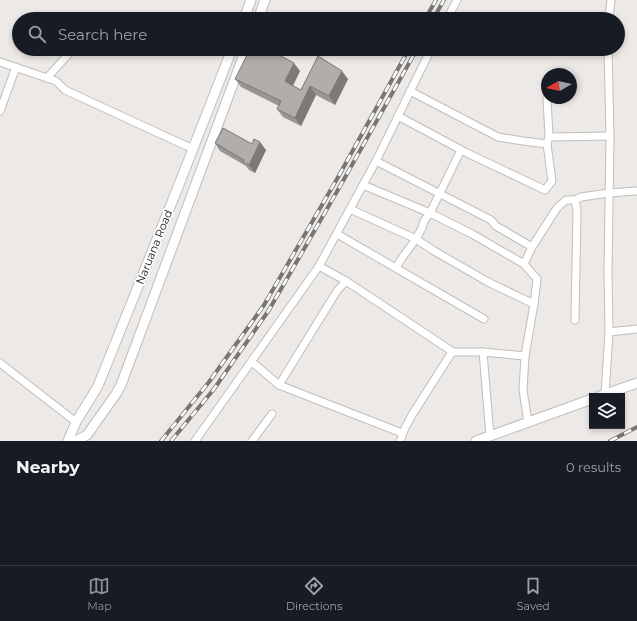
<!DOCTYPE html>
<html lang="en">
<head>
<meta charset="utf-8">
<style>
  :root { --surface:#171b24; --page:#242831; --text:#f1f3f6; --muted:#9ea1a6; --line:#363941; --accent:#8c9099 }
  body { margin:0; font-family:Montserrat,sans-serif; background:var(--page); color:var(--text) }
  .controls { position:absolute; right:12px; bottom:12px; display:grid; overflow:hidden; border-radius:0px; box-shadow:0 2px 6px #0003 }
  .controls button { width:36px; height:36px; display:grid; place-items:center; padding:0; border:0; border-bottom:1px solid var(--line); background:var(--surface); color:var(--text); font:20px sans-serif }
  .compass { position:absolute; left:541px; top:68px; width:36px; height:36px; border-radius:50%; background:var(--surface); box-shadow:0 2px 6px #0003; rotate:261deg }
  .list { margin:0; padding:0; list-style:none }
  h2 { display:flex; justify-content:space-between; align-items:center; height:52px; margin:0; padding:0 16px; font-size:17px }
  h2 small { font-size:13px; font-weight:400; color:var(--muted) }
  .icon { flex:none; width:22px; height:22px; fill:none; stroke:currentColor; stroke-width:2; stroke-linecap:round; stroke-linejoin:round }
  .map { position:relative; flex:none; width:637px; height:441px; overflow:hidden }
  .search { position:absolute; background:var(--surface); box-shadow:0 2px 6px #0003; left:12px; right:12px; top:12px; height:44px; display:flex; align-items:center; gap:10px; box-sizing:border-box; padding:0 14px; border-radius:22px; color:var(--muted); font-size:15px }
  .sheet { height:124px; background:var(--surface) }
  nav { display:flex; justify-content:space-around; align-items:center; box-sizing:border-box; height:56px; border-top:1px solid var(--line); background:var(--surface); font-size:11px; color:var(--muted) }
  nav a { display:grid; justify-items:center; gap:2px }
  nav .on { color:var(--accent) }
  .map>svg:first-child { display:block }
</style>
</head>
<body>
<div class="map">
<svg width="637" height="441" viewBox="0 0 637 441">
  <rect width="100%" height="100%" fill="#ece9e6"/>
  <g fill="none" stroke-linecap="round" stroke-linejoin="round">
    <!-- minor casing -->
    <g stroke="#c1bebb" stroke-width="9">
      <g id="minor">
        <path d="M447 19 457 0"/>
        <path d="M609 19 611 0"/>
        <path d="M0 62 56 81 65 90 193 149"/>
        <path d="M47 78 73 49"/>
        <path d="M410 91 498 137 523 141 547 144"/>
        <path d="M547 98 549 137"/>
        <path d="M0 111 16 67"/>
        <path d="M398 116 467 153 545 190 552 181 547 144 549 137 610 136"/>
        <path d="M376 161 491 220 496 226 532 247"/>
        <path d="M363 185 430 213 472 234 524 264"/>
        <path d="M350 209 416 239 436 252 488 282 534 304"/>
        <path d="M337 234 484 319"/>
        <path d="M319 266 346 281 453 352"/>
        <path d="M396 268 402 258 416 239 422 228 424 221 430 213 461 150"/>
        <path d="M346 281 337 291 279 385 402 433"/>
        <path d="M575 320 577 211 575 200"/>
        <path d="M609 332 637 329"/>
        <path d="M483 352 490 436"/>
        <path d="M252 362 279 385"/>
        <path d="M0 363 76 422"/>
        <path d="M605 394 609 332 608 272 610 136 608 49"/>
        <path d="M528 422 523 390 525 356 534 304 537 279 524 264 532 247 557 208 566 200H575L581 197 609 193 637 191"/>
        <path d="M195 441 319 266 376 161 431 49"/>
        <path d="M252 441 272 414"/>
        <path d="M400 441 405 428 412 415 452 352H483L525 356"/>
      </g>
    </g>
    <!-- tertiary casing -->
    <g stroke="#c1bebb" stroke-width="11">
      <g id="tertiary">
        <path d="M244 19 251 0"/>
        <path d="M258 19 265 0"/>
        <path d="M600 396 637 383"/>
        <path d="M68 441 76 422 98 386 180 182 232 49"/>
        <path d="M76 441 87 435 116 394 121 385 246 49"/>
        <path d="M476 441 592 399"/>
      </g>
    </g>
    <!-- minor -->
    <use href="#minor" stroke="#fff" stroke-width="7"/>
    <!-- tertiary -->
    <use href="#tertiary" stroke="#fff" stroke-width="9"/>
    <!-- rail casing -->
    <g stroke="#787674" stroke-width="4">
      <g id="rail">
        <path d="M425 19 436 0"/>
        <path d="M433 19 444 0"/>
        <path d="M161 441 209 382 264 305 337 179 409 49"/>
        <path d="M171 441 214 389 269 310 343 181 417 49"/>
        <path d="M610 441 637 427"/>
      </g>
    </g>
    <!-- rail -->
    <use href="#rail" stroke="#fff" stroke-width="2.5" stroke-dasharray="8" stroke-linecap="butt"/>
  </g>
  <!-- wall -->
  <g fill="#989593">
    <path d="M318 56 348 79 335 105 316 95 301 126 283 117 277 109 279 106 241 87 235 79 300 71 293 86 301 90Z"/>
    <path d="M215 143 252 144 266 150 255 173 249 170 246 166 220 151Z"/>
  </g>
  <!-- shaded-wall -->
  <g fill="#7c7978">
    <path d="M294 63 300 71 291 89 285 81Z"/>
    <path d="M342 71 348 79 335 105 329 96Z"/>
    <path d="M310 86 316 95 301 126 295 118Z"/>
    <path d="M260 142 266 150 255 173 249 165Z"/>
  </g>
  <!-- building -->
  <g fill="#b1adab" stroke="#7c7978">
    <path d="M250 49H268L294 63 285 81H286V82L301 90 318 56 342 71 329 96 310 86 295 118 277 109 281 101 235 79Z"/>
    <path d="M223 128 252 144 254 139 260 142 249 165 243 162 244 160 215 143Z"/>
  </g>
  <g text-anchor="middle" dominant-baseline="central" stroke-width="3.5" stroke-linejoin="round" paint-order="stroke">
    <!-- street labels -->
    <g font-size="11" fill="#121110" stroke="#fff">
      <text transform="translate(154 247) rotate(-68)">Naruana Road</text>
    </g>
  </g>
</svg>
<div class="controls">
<button><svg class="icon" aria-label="layers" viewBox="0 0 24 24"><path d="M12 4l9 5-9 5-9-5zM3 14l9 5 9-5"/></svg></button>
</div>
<svg class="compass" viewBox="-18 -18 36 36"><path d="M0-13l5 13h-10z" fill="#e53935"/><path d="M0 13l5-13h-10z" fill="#9ea1a6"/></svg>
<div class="search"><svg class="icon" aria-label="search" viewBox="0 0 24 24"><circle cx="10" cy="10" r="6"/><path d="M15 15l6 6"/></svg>Search here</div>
</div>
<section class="sheet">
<h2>Nearby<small>0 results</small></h2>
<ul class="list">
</ul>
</section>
<nav>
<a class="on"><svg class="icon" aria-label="map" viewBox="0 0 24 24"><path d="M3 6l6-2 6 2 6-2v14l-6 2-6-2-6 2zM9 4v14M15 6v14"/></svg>Map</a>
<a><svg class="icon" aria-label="directions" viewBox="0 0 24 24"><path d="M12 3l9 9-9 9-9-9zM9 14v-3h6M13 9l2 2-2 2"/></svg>Directions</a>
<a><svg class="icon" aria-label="saved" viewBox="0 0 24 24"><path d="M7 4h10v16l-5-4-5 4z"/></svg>Saved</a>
</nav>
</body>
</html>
